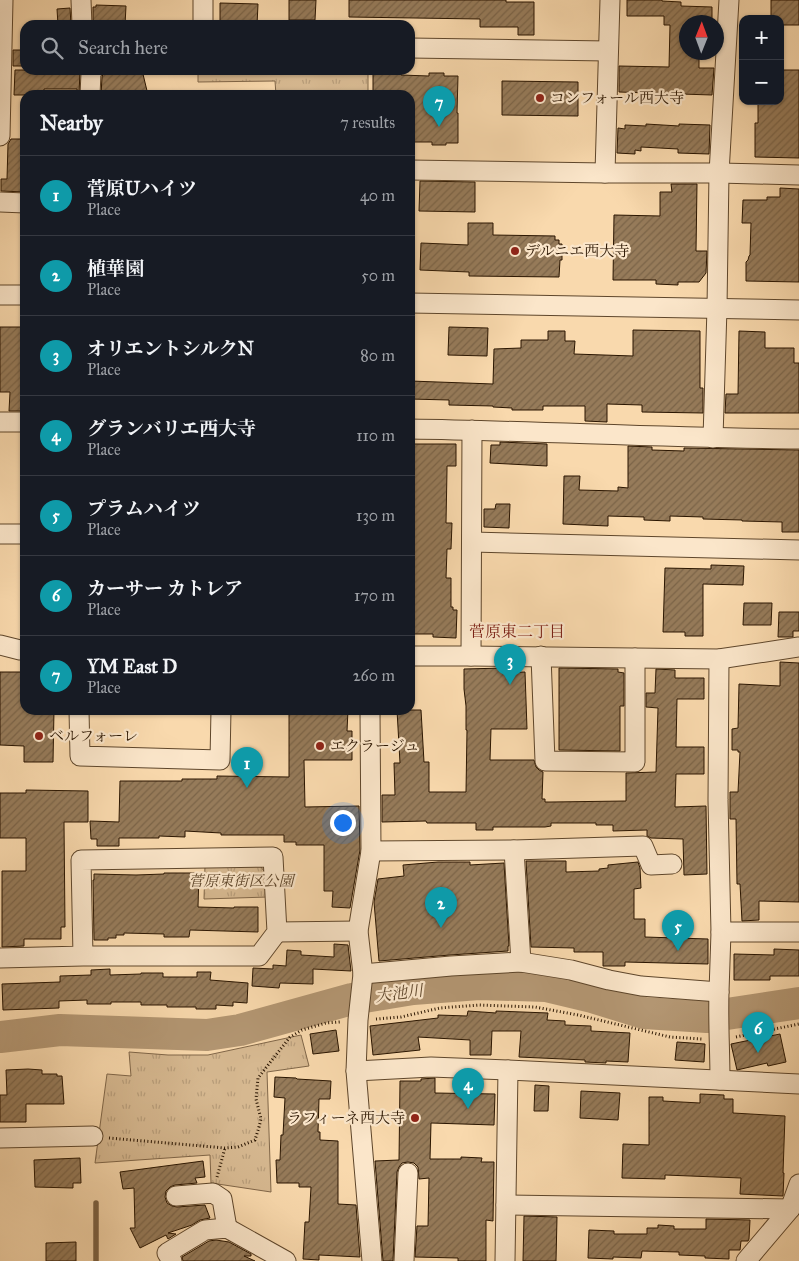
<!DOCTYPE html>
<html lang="en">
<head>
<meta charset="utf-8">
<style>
  :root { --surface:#171b24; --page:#242831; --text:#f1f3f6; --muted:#9ea1a6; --line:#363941; --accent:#b45309 }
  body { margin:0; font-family:"IM FELL Great Primer","Noto Serif JP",serif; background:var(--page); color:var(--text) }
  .controls { position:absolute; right:15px; top:15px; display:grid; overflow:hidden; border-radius:10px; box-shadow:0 1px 4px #0004 }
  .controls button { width:45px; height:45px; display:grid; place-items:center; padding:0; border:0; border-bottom:1px solid var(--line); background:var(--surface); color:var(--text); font:25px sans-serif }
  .compass { position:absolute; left:679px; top:15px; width:45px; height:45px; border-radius:50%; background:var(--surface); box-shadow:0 1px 4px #0004; rotate:1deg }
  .you { position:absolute; left:342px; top:822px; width:18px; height:18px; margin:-12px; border:4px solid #fff; border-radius:50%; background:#1a73e8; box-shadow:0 0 0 8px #1a73e833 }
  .badge { display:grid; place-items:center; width:32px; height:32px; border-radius:50%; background:var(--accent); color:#fff; font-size:16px; font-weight:700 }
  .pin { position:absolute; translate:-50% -41px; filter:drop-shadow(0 1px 2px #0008) }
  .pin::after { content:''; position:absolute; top:26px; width:18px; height:15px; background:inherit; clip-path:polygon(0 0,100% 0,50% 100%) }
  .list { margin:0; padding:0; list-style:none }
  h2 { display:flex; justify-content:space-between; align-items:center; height:65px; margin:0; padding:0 20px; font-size:21px }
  h2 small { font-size:16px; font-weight:400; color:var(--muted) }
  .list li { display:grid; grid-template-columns:32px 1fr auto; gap:15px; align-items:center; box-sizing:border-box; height:80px; padding:0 20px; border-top:1px solid var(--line) }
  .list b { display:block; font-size:19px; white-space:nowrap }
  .list p { margin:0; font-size:16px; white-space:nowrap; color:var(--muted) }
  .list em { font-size:16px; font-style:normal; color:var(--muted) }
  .icon { flex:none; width:28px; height:28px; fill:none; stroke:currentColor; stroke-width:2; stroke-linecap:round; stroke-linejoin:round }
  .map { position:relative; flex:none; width:799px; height:1261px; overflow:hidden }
  .search { position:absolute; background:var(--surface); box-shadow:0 1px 4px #0004; left:20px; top:20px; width:395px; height:55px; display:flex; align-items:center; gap:12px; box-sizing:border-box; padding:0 18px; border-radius:15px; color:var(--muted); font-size:19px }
  .panel { position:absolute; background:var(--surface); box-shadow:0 1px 4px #0004; left:20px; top:90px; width:395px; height:625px; border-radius:15px }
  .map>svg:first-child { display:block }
</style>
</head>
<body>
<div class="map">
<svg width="799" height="1261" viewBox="0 0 799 1261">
  <defs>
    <pattern id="park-tufts" width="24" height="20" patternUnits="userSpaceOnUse" patternTransform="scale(1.25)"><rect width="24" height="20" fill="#d6b890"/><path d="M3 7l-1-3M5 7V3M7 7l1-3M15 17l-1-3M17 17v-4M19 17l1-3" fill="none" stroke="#b89d7a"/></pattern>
    <pattern id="building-hatch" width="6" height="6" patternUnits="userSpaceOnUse" patternTransform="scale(1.25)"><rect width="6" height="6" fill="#967b5a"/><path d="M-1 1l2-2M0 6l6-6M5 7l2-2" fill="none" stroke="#7b6448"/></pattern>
  </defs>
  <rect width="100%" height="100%" fill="#f9d9ad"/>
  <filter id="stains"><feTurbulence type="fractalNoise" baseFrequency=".004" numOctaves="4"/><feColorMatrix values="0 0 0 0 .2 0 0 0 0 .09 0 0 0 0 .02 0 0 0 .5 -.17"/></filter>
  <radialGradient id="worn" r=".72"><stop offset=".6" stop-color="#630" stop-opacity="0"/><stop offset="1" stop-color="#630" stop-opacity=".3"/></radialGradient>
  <!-- park -->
  <g fill="url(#park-tufts)" stroke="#806648">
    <path d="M198 70H368V95H276L275 81 198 82Z"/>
    <path d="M259 864 268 877V897L204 899 205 865Z"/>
    <path d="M301 1035 309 1066 267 1072 271 1192 211 1183 210 1155 95 1163 107 1074 131 1076 129 1052 168 1055H208Z"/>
  </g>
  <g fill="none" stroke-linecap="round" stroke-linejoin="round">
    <!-- stream -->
    <path stroke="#7c6244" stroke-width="5.5" d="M96 1261V1203"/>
    <!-- river -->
    <path stroke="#b39672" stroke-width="32" d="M0 1037 60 1030 207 1035 240 1030 352 999 413 989 479 984 546 986 592 997 644 1013 707 1017 799 1003"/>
  </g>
  <!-- building -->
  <g fill="url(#building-hatch)" stroke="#2a1500">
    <path d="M289 0H316L315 20H289Z"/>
    <path d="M349 0H506V2H534V35H518V27H480V19L349 17Z"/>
    <path d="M627 0H662V1L681 2V6L712 7V22H686V52H699V68H714L712 95 619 92V66L669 67 670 25H664V16H627Z"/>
    <path d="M771 0H799V25H780V19H771Z"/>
    <path d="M220 3 258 4 257 25H220Z"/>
    <path d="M96 5 126 6 125 25H93V7H96Z"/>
    <path d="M70 8 71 25H58L57 9Z"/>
    <path d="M13 50H24L23 66H13Z"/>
    <path d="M15 70H80L79 95H77V89H44V95H14Z"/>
    <path d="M104 70H142L148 95H101L102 77Z"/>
    <path d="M373 70H401V75L429 76V73H444V76H458L457 113H458V143H446V145H432V142H410V95H373Z"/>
    <path d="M780 70H799V158L755 157V123H758V101H780Z"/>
    <path d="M502 81 578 82V116L502 115Z"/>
    <path d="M646 124 679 126V124L710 125 709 154 678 153V149L641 147V151L635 150V154L617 153 618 128 625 129V125L646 126Z"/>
    <path d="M11 139H25V192L1 191V179H7L8 144Z"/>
    <path d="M420 181 475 182V212L419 211Z"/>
    <path d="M671 184H697L696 251H707L706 273 699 282H678V285L656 284V280H613L614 215 660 216V192H672Z"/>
    <path d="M780 188 799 189V282L746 281V262L748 260 749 256 750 255 751 223H742L743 200H767V197H780Z"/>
    <path d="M468 223H493V235L555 236V240H559V244H562V260H560L559 277 469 276V272L420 270 421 243 468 245Z"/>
    <path d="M0 327H25V411H9L10 392H0Z"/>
    <path d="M449 327 488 328 487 356 448 355Z"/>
    <path d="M633 330 700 331V388H703V413L642 412V405L607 404V422L585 421V406H543V410H512V408L493 407V406L449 405V400L410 399V381L493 384 494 349 521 348V340H548V331H565V341H575L574 354 633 356Z"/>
    <path d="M739 331 765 332V348H794V363H799V413H725L726 394H738Z"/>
    <path d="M500 442 547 444V466L490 463 491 445H500Z"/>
    <path d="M411 444H456V466H447V470L446 523H452L451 549H447L446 578H451V607H453V610H457L456 638 433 637V634H410L412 591H410Z"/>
    <path d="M628 446 652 447V450L684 451V448L799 450V532H782V522L742 521V520L703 519V517L670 516V521L644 520V517L608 516V526L563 524 564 476H580L579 490 618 491V487L628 488Z"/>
    <path d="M496 504H510L509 528 484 527V509H495Z"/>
    <path d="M711 565 744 566 743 585 703 584V636H685V632H663L665 568 711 569Z"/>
    <path d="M744 603H772L771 625H743Z"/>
    <path d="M779 612H799V631H793V637H778Z"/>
    <path d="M780 662 799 663V902L759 901V920L742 921 740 884H737L736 819H730V792H738L740 752H738V750H732V729L738 728 739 684 780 686Z"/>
    <path d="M505 668V673L525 672 527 729H491L490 760H534L536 767 539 770 543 772 542 799H545V802H551L626 801V773L656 772 658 708 646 707V693H655L656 669 675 670V678H704V699H677L676 747H704V774H676L675 807 706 806 707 874 684 875 683 839 651 838 647 836V830L613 831V825H596V823H551V826L545 827H493V830H476V823H427L426 821 382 822V795H395L394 763H400L397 710H421L424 762H429V792H466L467 730H466V706L464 689V669Z"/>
    <path d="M559 668 618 669V672L624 673V706H620V751L559 750Z"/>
    <path d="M0 672H25V710H54L53 762H24V746L0 745Z"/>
    <path d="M289 710H348L347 731H352V760H304L305 807 359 806 360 850 350 908 332 907 333 891H324V845H296V842H284V835H221V833L185 831V837L159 836V838H119V846H97V839H91L90 821 119 822 120 781H182V779H217V776L289 777Z"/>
    <path d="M26 790 88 791V822H64L65 927H61V939H24V946L2 947V871H26V838H0V793H26Z"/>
    <path d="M526 861H566V872L599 871V869L608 868V865L638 862 640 868 641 888 634 889V919H645V937L708 939V964L625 962V966H603V952H574V948L531 947Z"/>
    <path d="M438 862H470V865L504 863 509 946H508V951L450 955 379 961 374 902 378 879 404 876 403 865Z"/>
    <path d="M164 873H199L198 907 234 908V907H258V932L190 930 189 937H164V934L124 933V935H116V938H108V940H94L93 880H94V874L136 875 164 874Z"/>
    <path d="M334 944 348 945 351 971 313 969V984L280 983 279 988 252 986 253 968 273 969V965L286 966 287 950 301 951V955L334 957Z"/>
    <path d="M774 949 799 950V976H770V980H734V954L774 955Z"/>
    <path d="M110 969V975L141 974V973H163V977H197V972H211L210 980 248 983 247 1003 233 1002V1006L216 1005V1009H196V1007H167V1005H141V1002H111V1004H87V1000L59 1001V1008L3 1010 2 984 60 982V976L91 975V970Z"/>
    <path d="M468 1011 496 1013V1011L548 1013 547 1020 565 1021V1025L591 1026V1031L630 1033 628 1062 606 1061V1063L585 1062V1060L519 1057 521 1031H492L491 1055H470V1040L418 1037 420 1050 373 1055 370 1026 438 1018V1015L467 1016Z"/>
    <path d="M336 1030 339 1051 313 1054 310 1034Z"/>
    <path d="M780 1034 786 1062 768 1066 767 1063 737 1070 731 1044Z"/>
    <path d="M677 1042 705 1044 704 1062 675 1060Z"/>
    <path d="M28 1069 42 1070V1074H57V1076H62L64 1104H26V1122H0V1095H7L6 1070Z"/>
    <path d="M275 1077 296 1078 297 1079 331 1081 330 1099H319L318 1132H320V1140L338 1141V1204L356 1205 360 1257 319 1255V1260L303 1259 305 1222H309L311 1187H299V1183H277L276 1160H280L281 1135H283L285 1098 274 1097Z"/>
    <path d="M435 1078V1093L495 1094 494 1125 431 1123 430 1159H461V1157L482 1158 481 1162H494L493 1221 486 1220V1261H458V1258L415 1257 417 1226H428L429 1178 419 1179 418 1167 414 1163 408 1162 402 1163 399 1167 397 1172 393 1261H383L375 1161 399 1160 400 1081H421V1079Z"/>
    <path d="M535 1085 549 1086 548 1111H534Z"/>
    <path d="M581 1091 620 1093 618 1120 580 1118Z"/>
    <path d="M700 1094 724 1095V1099H733V1113L785 1116 783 1173H784L783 1196 740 1194 741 1178 665 1175V1179L622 1178 623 1144 649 1145V1097H663V1101L700 1103Z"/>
    <path d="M80 1158 81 1183H73V1188L35 1187 34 1160Z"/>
    <path d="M203 1161 205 1177 195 1178 197 1183 175 1185 170 1187 166 1191 165 1197 167 1203 172 1206 177 1207 205 1205 210 1218 200 1220 192 1225 168 1233 176 1234 168 1239 166 1235 140 1248 130 1228H135L134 1188 123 1189 120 1172Z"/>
    <path d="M524 1216 557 1217 556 1261H523Z"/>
    <path d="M706 1219 750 1220 749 1239 748 1241H741L740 1250H729V1259L705 1258V1256L679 1255V1252L642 1251 641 1258 613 1257V1259L588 1258 589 1230 614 1231V1234H647V1228H658V1225L674 1226V1229H706Z"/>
    <path d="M216 1240 229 1242 251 1254V1256H244L255 1261H183L182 1257 209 1241Z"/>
    <path d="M76 1242V1261H46V1243Z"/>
  </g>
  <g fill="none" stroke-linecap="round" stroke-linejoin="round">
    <!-- minor casing -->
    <g stroke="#5e462b" stroke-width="21">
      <g id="minor">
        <path d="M81 0 82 25"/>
        <path d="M203 25V0"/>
        <path d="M410 48 608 51"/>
        <path d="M90 95 91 73 93 70"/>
        <path d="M0 136 3 0"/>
        <path d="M410 170 605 173H719L799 175"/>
        <path d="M605 173 610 0"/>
        <path d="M0 202 25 203"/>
        <path d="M0 295H25"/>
        <path d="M410 303 799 310"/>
        <path d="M0 422H25"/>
        <path d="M410 429C540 431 669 438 799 439"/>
        <path d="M713 438 717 308 719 173 729 0"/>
        <path d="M0 534H25"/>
        <path d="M472 542 799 550"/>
        <path d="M0 645 20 650H25"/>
        <path d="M410 656H471L719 659 799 647"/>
        <path d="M471 656 472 430"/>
        <path d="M541 656 545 761 635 762V658"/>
        <path d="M79 710 80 756 220 760 221 710"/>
        <path d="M370 710 371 851 358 931 363 974 358 1020 356 1071 372 1261"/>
        <path d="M514 850 521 962"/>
        <path d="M371 851 514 850 643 846 651 865 672 864"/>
        <path d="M277 932 358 931"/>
        <path d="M721 932H799"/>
        <path d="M0 958 83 956H259L277 932 273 857 81 860 83 956"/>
        <path d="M363 974 451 966 521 962 571 970 609 980 641 986 719 992 721 932 718 800 719 659"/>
        <path d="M719 992C718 1022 720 1051 720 1080"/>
        <path d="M356 1071 431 1067 508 1070 799 1084"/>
        <path d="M0 1138 93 1136"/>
        <path d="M176 1196 213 1193 222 1199 227 1228"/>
        <path d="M506 1205 790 1209"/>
        <path d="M172 1261 167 1253 205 1230 227 1228 286 1261"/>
        <path d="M404 1261 408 1173"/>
        <path d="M505 1261 508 1070"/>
        <path d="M746 1261 790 1209 799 1184"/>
      </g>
    </g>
    <!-- path -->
    <g stroke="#2a1500" stroke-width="3" stroke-dasharray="1 2.5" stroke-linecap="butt">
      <path d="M410 227 411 188"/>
      <path d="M376 1019 401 1017 440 1008 479 1005 535 1007 578 1015 670 1037 702 1039"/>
      <path d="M736 1037 799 1024"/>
      <path d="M109 1138 225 1148 238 1147 255 1140 259 1127 261 1119 256 1099 258 1078 290 1037 302 1030 326 1023 340 1022"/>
      <path d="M217 1177 225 1148"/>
    </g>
    <!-- minor -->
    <use href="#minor" stroke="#fbe6ca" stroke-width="19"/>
  </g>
  <!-- markers -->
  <g fill="#8f2418" stroke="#fbe6ca" stroke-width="2">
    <circle cx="540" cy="98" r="5"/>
    <circle cx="515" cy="251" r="5"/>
    <circle cx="39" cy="736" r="5"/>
    <circle cx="320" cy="746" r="5"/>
    <circle cx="415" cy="1118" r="5"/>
  </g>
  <g text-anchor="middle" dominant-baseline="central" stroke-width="4.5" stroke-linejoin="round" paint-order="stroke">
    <!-- poi labels -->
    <g font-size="15" fill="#2a1500" stroke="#fbe6ca" text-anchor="start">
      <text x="550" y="98">コンフォール西大寺</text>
      <text x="525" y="251">デルニエ西大寺</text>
      <text x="49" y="736">ベルフォーレ</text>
      <text x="330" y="746">エクラージュ</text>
      <text x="405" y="1118" text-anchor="end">ラフィーネ西大寺</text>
    </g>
    <!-- park labels -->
    <g font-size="15" font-style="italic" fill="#5e462b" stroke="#fbe6ca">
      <text x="241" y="881">菅原東街区公園</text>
    </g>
    <!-- neighbourhood labels -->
    <g font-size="16" fill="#7a1f14" stroke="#fbe6ca">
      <text x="517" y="631">菅原東二丁目</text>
    </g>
    <!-- water labels -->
    <g font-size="16" font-style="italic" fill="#61492e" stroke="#fbe6ca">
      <text transform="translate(399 993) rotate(-7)">大池川</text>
    </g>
  </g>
  <rect width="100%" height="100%" filter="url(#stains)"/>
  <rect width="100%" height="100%" fill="url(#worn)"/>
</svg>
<div class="controls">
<button>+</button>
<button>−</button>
</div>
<svg class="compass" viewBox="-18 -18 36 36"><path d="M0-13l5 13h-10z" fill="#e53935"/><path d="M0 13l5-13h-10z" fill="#9ea1a6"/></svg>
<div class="you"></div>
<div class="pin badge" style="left:247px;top:788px;background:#0f9aa8">1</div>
<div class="pin badge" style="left:441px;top:928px;background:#0f9aa8">2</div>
<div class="pin badge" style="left:510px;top:685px;background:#0f9aa8">3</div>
<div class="pin badge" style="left:468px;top:1109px;background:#0f9aa8">4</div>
<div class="pin badge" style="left:678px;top:951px;background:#0f9aa8">5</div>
<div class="pin badge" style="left:758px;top:1053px;background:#0f9aa8">6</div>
<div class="pin badge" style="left:439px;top:127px;background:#0f9aa8">7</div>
<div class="search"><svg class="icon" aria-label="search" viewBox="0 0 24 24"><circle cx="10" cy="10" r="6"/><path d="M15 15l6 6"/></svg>Search here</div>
<section class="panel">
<h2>Nearby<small>7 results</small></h2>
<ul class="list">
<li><span class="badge" style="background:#0f9aa8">1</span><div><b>菅原Uハイツ</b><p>Place</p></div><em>40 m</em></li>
<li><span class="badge" style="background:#0f9aa8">2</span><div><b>植華園</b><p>Place</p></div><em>50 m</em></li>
<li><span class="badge" style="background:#0f9aa8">3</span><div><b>オリエントシルクN</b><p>Place</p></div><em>80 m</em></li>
<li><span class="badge" style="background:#0f9aa8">4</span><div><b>グランバリエ西大寺</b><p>Place</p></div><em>110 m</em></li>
<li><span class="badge" style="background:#0f9aa8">5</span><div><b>プラムハイツ</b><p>Place</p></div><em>130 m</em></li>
<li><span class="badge" style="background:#0f9aa8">6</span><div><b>カーサー カトレア</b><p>Place</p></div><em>170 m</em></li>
<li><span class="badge" style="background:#0f9aa8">7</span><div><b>YM East D</b><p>Place</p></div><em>260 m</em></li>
</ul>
</section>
</div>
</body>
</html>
